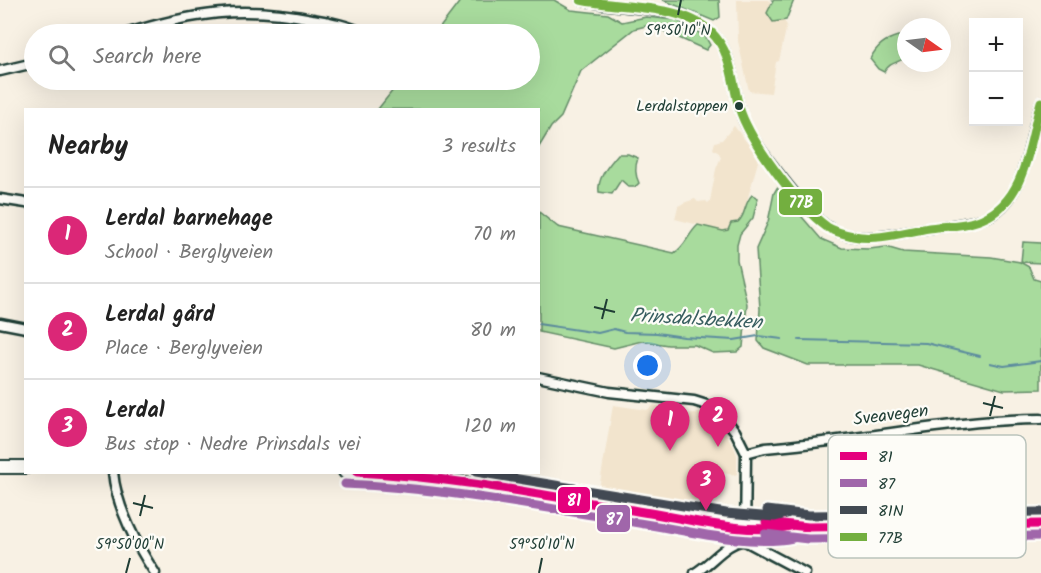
<!DOCTYPE html>
<html lang="en">
<head>
<meta charset="utf-8">
<style>
  :root { --surface:#fff; --page:#f6f6f6; --text:#222; --muted:#767676; --line:#e0e0e0; --accent:#db2777 }
  body { margin:0; font-family:Kalam,sans-serif; background:var(--page); color:var(--text) }
  .controls { position:absolute; right:18px; top:18px; display:grid; overflow:hidden; border-radius:0px; box-shadow:0 6px 24px #0002 }
  .controls button { width:54px; height:54px; display:grid; place-items:center; padding:0; border:0; border-bottom:2px solid var(--line); background:var(--surface); color:var(--text); font:30px sans-serif }
  .compass { position:absolute; left:897px; top:18px; width:54px; height:54px; border-radius:50%; background:var(--surface); box-shadow:0 6px 24px #0002; rotate:104deg }
  .you { position:absolute; left:648px; top:366px; width:21px; height:21px; margin:-15px; border:4px solid #fff; border-radius:50%; background:#1a73e8; box-shadow:0 0 0 9px #1a73e833 }
  .badge { display:grid; place-items:center; width:39px; height:39px; border-radius:50%; background:var(--accent); color:#fff; font-size:20px; font-weight:700 }
  .pin { position:absolute; translate:-50% -50px; filter:drop-shadow(0 2px 3px #0008) }
  .pin::after { content:''; position:absolute; top:32px; width:21px; height:18px; background:inherit; clip-path:polygon(0 0,100% 0,50% 100%) }
  .list { margin:0; padding:0; list-style:none }
  h2 { display:flex; justify-content:space-between; align-items:center; height:78px; margin:0; padding:0 24px; font-size:26px }
  h2 small { font-size:20px; font-weight:400; color:var(--muted) }
  .list li { display:grid; grid-template-columns:39px 1fr auto; gap:18px; align-items:center; box-sizing:border-box; height:96px; padding:0 24px; border-top:2px solid var(--line) }
  .list b { display:block; font-size:22px; white-space:nowrap }
  .list p { margin:0; font-size:20px; white-space:nowrap; color:var(--muted) }
  .list em { font-size:20px; font-style:normal; color:var(--muted) }
  .icon { flex:none; width:33px; height:33px; fill:none; stroke:currentColor; stroke-width:2; stroke-linecap:round; stroke-linejoin:round }
  .map { position:relative; flex:none; width:1041px; height:573px; overflow:hidden }
  .search { position:absolute; background:var(--surface); box-shadow:0 6px 24px #0002; left:24px; top:24px; width:516px; height:66px; display:flex; align-items:center; gap:15px; box-sizing:border-box; padding:0 21px; border-radius:33px; color:var(--muted); font-size:22px }
  .panel { position:absolute; background:var(--surface); box-shadow:0 6px 24px #0002; left:24px; top:108px; width:516px; height:366px; border-radius:0px }
  .map>svg:first-child { display:block }
</style>
</head>
<body>
<div class="map">
<svg width="1041" height="573" viewBox="0 0 1041 573">
  <rect width="100%" height="100%" fill="#f8f1e4"/>
  <filter id="ink" filterUnits="userSpaceOnUse"><feTurbulence type="fractalNoise" baseFrequency=".0167" numOctaves="2"/><feDisplacementMap in="SourceGraphic" scale="12" xChannelSelector="R" yChannelSelector="G"/><feConvolveMatrix kernelMatrix="1 2 1 2 8 2 1 2 1" color-interpolation-filters="sRGB"/></filter>
  <g filter="url(#ink)">
    <!-- built -->
    <g fill="#f2e4cd">
      <path d="M737 0H769L787 25 779 61 776 62 771 93 749 91 738 41Z"/>
      <path d="M734 126 759 158 742 219 728 230 723 231 675 219 678 206 686 202 695 199 698 202 706 201 708 203 710 201 716 169 721 157 719 153 713 149 715 142 722 140Z"/>
      <path d="M613 405 647 410 654 405 672 408 686 414 703 412 723 428 734 447 737 455V474L734 475 712 471 710 478 708 504 599 489Z"/>
    </g>
    <!-- green -->
    <g fill="#a8db9d" stroke="#648c68" stroke-width="1.5">
      <path d="M461 0H554L571 10 608 14 622 22 646 17 676 20 705 36 710 45 706 50 650 25 634 29 581 71 561 117 551 127 539 147 538 110 378 109 401 80H530V34H435Z"/>
      <path d="M663 0H719L720 17 714 21Z"/>
      <path d="M772 0H794L786 20 773 22 767 13 773 1Z"/>
      <path d="M898 36 906 38V57C897 64 891 61 884 72L878 69 870 59C877 46 884 40 898 36Z"/>
      <path d="M618 154H628L638 158C635 166 635 175 639 183L635 187H629L621 180 612 194 599 192C597 177 610 164 618 154Z"/>
      <path d="M777 188 821 239 842 248 869 249 886 247 903 252 991 257 1020 262 1029 267 1034 279 1041 281V389L1004 390 918 365H808L764 348 758 341 760 309 756 249 768 222 774 193Z"/>
      <path d="M752 195 758 198 753 218 740 234 737 245V260L747 304 743 347 737 352 713 353 695 345H668L642 341 614 348 539 332V212L558 227 674 253C685 247 688 234 698 225L723 231 728 230 731 223 738 222C746 215 744 203 752 195Z"/>
      <path d="M1023 242 1041 243V263L1021 262Z"/>
    </g>
    <g fill="none" stroke-linecap="round" stroke-linejoin="round">
      <!-- stream -->
      <g stroke="#5c8c9e" stroke-width="2">
        <path d="M538 324 598 333 614 329 625 332 657 333 684 337 734 340 758 336 782 339"/>
        <path d="M799 340 926 343 980 356"/>
        <path d="M990 363 1004 366 1041 361"/>
      </g>
      <!-- street casing -->
      <g stroke="#1f3d34" stroke-width="13">
        <g id="street">
          <path d="M581 0C620 11 680 3 711 32 735 55 731 87 742 116 750 140 800 203 820 221 827 227 835 232 844 234 869 242 899 233 924 229 943 226 964 225 982 219 1027 203 1028 140 1041 102"/>
          <path d="M125 34C191 13 242 5 312 19 330 22 348 25 365 34"/>
          <path d="M0 71 34 63"/>
          <path d="M0 199 26 203"/>
          <path d="M0 323 26 328"/>
          <path d="M538 377 609 392 694 401 713 407 719 411 735 431 746 453 745 541"/>
          <path d="M746 453 765 448C857 441 948 420 1041 419"/>
          <path d="M113 472C116 506 137 546 155 573"/>
          <path d="M745 541 805 573"/>
          <path d="M695 573C711 564 728 540 745 541"/>
        </g>
      </g>
      <!-- secondary casing -->
      <g stroke="#1f3d34" stroke-width="16">
        <g id="secondary">
          <path d="M0 467H26"/>
          <path d="M345 472 394 474 453 481 725 525 776 529 790 526"/>
          <path d="M782 524 808 527 1041 524"/>
        </g>
      </g>
      <!-- street -->
      <use href="#street" stroke="#fdfcf7" stroke-width="8"/>
      <!-- secondary -->
      <use href="#secondary" stroke="#fdfcf7" stroke-width="12"/>
      <!-- bus-1 casing -->
      <g stroke="#fdfcf7" stroke-width="14">
        <g id="bus-1">
          <path d="M357 472C456 477 553 497 650 513 691 520 750 535 790 526"/>
          <path d="M766 522 808 527 1041 524"/>
        </g>
      </g>
      <!-- bus-2 casing -->
      <g stroke="#fdfcf7" stroke-width="14">
        <g id="bus-2">
          <path d="M345 484C444 488 541 507 639 523 684 530 748 547 793 538"/>
          <path d="M765 534 808 539 1041 536"/>
        </g>
      </g>
      <!-- bus-3 casing -->
      <g stroke="#fdfcf7" stroke-width="14">
        <g id="bus-3">
          <path d="M476 472 726 513 775 517 787 514"/>
          <path d="M767 510 809 515 1041 512"/>
        </g>
      </g>
      <!-- bus-4 casing -->
      <g stroke="#fdfcf7" stroke-width="14">
        <path id="bus-4" d="M581 0C621 9 680 3 711 32 732 52 732 82 739 107 749 141 799 207 827 227 835 232 844 234 853 236 878 241 904 232 929 228 946 226 966 226 982 219 1027 200 1029 142 1041 102"/>
      </g>
      <!-- bus-1 -->
      <use href="#bus-1" stroke="#e5007d" stroke-width="9"/>
      <!-- bus-2 -->
      <use href="#bus-2" stroke="#a066aa" stroke-width="9"/>
      <!-- bus-3 -->
      <use href="#bus-3" stroke="#424a52" stroke-width="9"/>
      <!-- bus-4 -->
      <use href="#bus-4" stroke="#73af3f" stroke-width="9"/>
    </g>
  </g>
  <!-- ticks -->
  <path fill="none" stroke="#1f3d34" stroke-width="2" d="M678 15 681 0M594 307 615 312M602 319 607 299M983 403 1003 408M990 416 995 396M133 503 153 508M140 516 145 495M126 573 130 558M539 573 542 558"/>
  <!-- markers -->
  <circle fill="#1f3d34" stroke="#fdfcf7" stroke-width="2" cx="739" cy="106" r="5"/>
  <g text-anchor="middle" dominant-baseline="central" stroke-width="4.5" stroke-linejoin="round" paint-order="stroke">
    <!-- bus labels -->
    <g font-size="16" fill="#1f3d34" stroke="#fdfcf7" text-anchor="end">
      <text x="728" y="106">Lerdalstoppen</text>
    </g>
    <!-- street labels -->
    <g font-size="18" fill="#1f3d34" stroke="#fdfcf7">
      <text transform="translate(891 416) rotate(-7)">Sveavegen</text>
    </g>
    <!-- water labels -->
    <g font-size="20" font-style="italic" fill="#385e60" stroke="#fdfcf7">
      <text transform="translate(696 320) rotate(3)">Prinsdalsbekken</text>
    </g>
  </g>
  <!-- legend -->
  <rect x="828" y="435" width="198" height="123" rx="9" fill="#fdfcf7" stroke="#bac3bc" stroke-width="1.5"/>
  <rect x="840" y="452" width="27" height="8" fill="#e5007d"/>
  <rect x="840" y="479" width="27" height="8" fill="#a066aa"/>
  <rect x="840" y="506" width="27" height="8" fill="#424a52"/>
  <rect x="840" y="533" width="27" height="8" fill="#73af3f"/>
  <g font-size="16" fill="#1f3d34">
    <text x="878" y="462">81</text>
    <text x="878" y="489">87</text>
    <text x="878" y="516">81N</text>
    <text x="878" y="543">77B</text>
  </g>
  <g font-size="15" text-anchor="middle" fill="#1f3d34" stroke="#fdfcf7" stroke-width="4.5" stroke-linejoin="round" paint-order="stroke">
    <text x="678" y="35">59°50'10"N</text>
    <text x="130" y="549">59°50'00"N</text>
    <text x="542" y="549">59°50'10"N</text>
  </g>
  <g stroke="#fdfcf7" stroke-width="2">
    <rect x="778" y="188" width="45" height="28" rx="6" fill="#73af3f"/>
    <rect x="557" y="486" width="34" height="28" rx="6" fill="#e5007d"/>
    <rect x="596" y="504" width="35" height="29" rx="6" fill="#a066aa"/>
  </g>
  <g font-size="16" text-anchor="middle" font-weight="bold" fill="#fff">
    <text x="801" y="208">77B</text>
    <text x="574" y="506">81</text>
    <text x="614" y="525">87</text>
  </g>
</svg>
<div class="controls">
<button>+</button>
<button>−</button>
</div>
<svg class="compass" viewBox="-18 -18 36 36"><path d="M0-13l5 13h-10z" fill="#e53935"/><path d="M0 13l5-13h-10z" fill="#767676"/></svg>
<div class="you"></div>
<div class="pin badge" style="left:670px;top:451px">1</div>
<div class="pin badge" style="left:718px;top:447px">2</div>
<div class="pin badge" style="left:706px;top:511px">3</div>
<div class="search"><svg class="icon" aria-label="search" viewBox="0 0 24 24"><circle cx="10" cy="10" r="6"/><path d="M15 15l6 6"/></svg>Search here</div>
<section class="panel">
<h2>Nearby<small>3 results</small></h2>
<ul class="list">
<li><span class="badge">1</span><div><b>Lerdal barnehage</b><p>School · Berglyveien</p></div><em>70 m</em></li>
<li><span class="badge">2</span><div><b>Lerdal gård</b><p>Place · Berglyveien</p></div><em>80 m</em></li>
<li><span class="badge">3</span><div><b>Lerdal</b><p>Bus stop · Nedre Prinsdals vei</p></div><em>120 m</em></li>
</ul>
</section>
</div>
</body>
</html>
